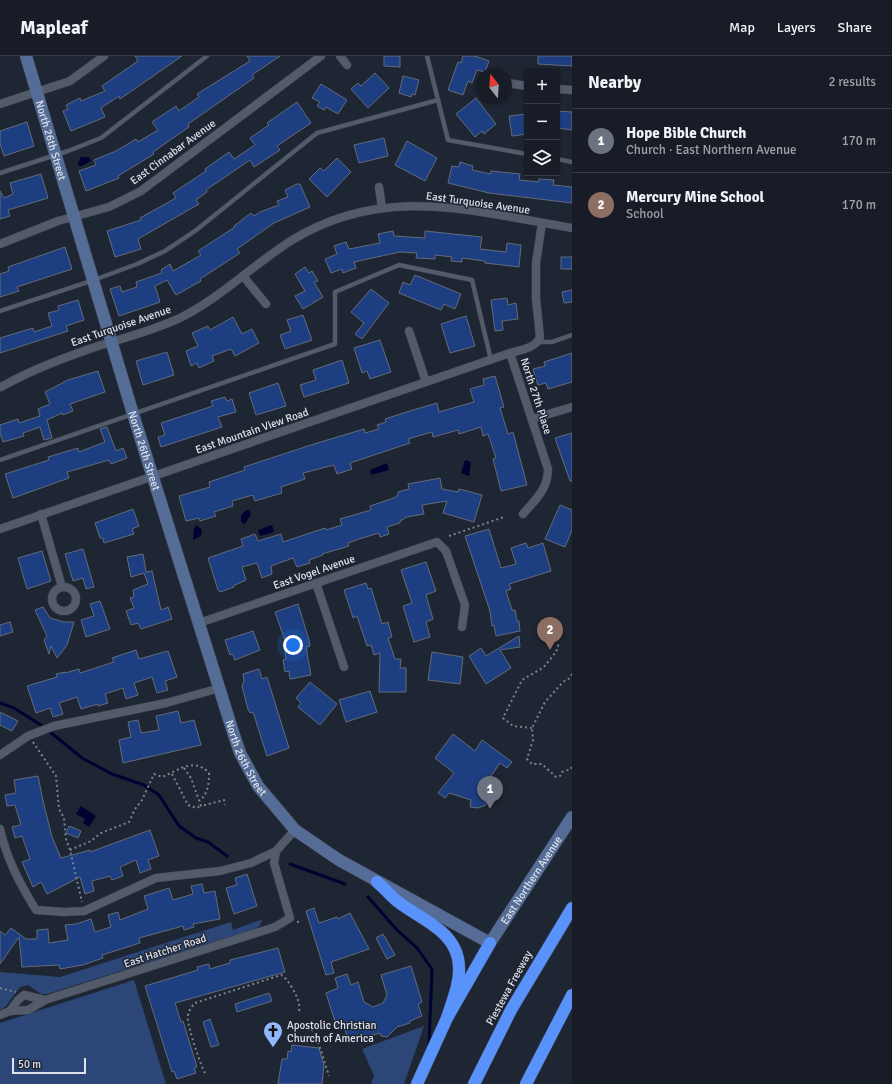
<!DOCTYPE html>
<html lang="en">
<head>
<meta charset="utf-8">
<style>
  :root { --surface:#171c26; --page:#242932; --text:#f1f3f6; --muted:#9ea1a7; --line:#363a43; --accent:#ea580c }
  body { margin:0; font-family:Signika,sans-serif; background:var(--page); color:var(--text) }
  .controls { position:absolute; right:12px; top:12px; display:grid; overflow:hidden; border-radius:0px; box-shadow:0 1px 3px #0004 }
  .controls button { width:36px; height:36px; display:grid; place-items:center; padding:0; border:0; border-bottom:1px solid var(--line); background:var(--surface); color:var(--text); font:20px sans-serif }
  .compass { position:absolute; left:476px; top:12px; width:36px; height:36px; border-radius:50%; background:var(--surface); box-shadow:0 1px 3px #0004; rotate:343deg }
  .scale { position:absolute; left:12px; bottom:10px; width:74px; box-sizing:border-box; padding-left:4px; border:2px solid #dde2eb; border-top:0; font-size:11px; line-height:14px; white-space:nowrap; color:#dde2eb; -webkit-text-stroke:3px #1f2633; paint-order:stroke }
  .you { position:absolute; left:293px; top:589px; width:14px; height:14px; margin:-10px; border:3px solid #fff; border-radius:50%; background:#1a73e8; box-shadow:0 0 0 6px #1a73e833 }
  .badge { display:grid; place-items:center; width:26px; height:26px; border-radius:50%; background:var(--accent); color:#fff; font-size:13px; font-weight:700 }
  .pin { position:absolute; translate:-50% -33px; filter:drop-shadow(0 1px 2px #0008) }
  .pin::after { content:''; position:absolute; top:21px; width:14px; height:12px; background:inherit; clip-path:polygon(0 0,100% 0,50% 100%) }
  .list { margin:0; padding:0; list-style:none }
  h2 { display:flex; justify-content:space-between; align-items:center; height:52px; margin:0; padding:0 16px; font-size:17px }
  h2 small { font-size:13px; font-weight:400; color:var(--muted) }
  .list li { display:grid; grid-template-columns:26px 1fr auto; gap:12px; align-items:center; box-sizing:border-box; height:64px; padding:0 16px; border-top:1px solid var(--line) }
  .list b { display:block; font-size:15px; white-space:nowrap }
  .list p { margin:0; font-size:13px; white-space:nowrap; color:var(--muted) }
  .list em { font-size:13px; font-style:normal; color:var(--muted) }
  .icon { flex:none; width:22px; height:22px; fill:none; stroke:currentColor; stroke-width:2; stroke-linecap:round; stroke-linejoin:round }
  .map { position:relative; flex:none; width:572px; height:1028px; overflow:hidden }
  header { display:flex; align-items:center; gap:24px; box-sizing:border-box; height:56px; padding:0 20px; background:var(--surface); border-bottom:1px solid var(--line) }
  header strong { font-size:19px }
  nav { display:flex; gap:22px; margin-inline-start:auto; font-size:14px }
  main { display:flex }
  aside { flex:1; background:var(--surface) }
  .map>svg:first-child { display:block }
</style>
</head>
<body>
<header>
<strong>Mapleaf</strong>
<nav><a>Map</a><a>Layers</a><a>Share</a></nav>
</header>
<main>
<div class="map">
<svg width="572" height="1028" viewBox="0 0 572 1028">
  <rect width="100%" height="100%" fill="#1f2633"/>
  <!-- green -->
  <g fill="#2c4777">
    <path d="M263 863 259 870 255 873 47 938H41L28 929 20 931 6 950 0 954V916L60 921 231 866 233 874Z"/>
    <path d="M134 924 166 1028H0V967Z"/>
    <path d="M424 970 404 1028H371L374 1019 362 993Z"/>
  </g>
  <!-- water -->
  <g fill="#000231">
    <path d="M81 101H89L91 105 82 110H79L78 108Z"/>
    <path d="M465 404 471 406 469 420 461 417Z"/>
    <path d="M387 407 389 414 371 419 370 414Z"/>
    <path d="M246 454H249L251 458 245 468 241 466V459Z"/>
    <path d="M197 469 202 474 201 480 193 484 194 472Z"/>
    <path d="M272 469 274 476 260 480 258 474Z"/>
    <path d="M81 750 96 760 89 771 83 767 85 763 76 758Z"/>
  </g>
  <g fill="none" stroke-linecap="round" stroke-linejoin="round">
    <!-- stream -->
    <g stroke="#000231" stroke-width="3">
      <path d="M0 647 14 652 44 671 82 702 112 718 144 729 159 739 179 770 196 782 208 786 227 800"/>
      <path d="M290 808 345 828"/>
      <path d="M368 841 397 874 417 892 432 913 429 990"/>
    </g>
  </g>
  <!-- building -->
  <g fill="#1d3f81" stroke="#626b7a">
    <path d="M135 0H182L120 43 119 40 101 52 105 61 71 75 63 55 68 53 66 49 80 42 81 45 105 35 102 30 138 5Z"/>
    <path d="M247 0H280L252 19 254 22 188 68 189 71 153 96 154 98 118 120 119 122 86 135 79 115 96 109 94 104 116 95 136 83 138 86 158 74 152 66 176 50 179 55 199 41 197 38 250 5Z"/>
    <path d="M384 0H400V11L384 10Z"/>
    <path d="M463 0H475L489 5 485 16 477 14 472 27 468 25 463 39 448 34 458 6 461 7Z"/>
    <path d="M538 0H572V10L538 8Z"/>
    <path d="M375 17 389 32 368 52 351 33 358 27 361 30Z"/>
    <path d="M403 20 419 24 415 39 412 38 411 41 399 37Z"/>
    <path d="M321 28 347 44 338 58 326 51 324 54 317 50 320 46 312 42Z"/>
    <path d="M476 42 496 68 484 78 482 75 475 81 456 58Z"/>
    <path d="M297 46 311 67 277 90 280 94 254 111 250 104 206 134 207 136 196 144 199 148 138 183 141 193 115 201 107 175 141 164 140 162 176 142 173 137 206 115 205 113 229 96 234 103 255 89 250 82 269 69 267 67Z"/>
    <path d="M557 55 572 56V74L557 72Z"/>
    <path d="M527 58V78L512 80 509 60Z"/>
    <path d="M27 66 34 90 4 100 0 88V75Z"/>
    <path d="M384 82 388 100 359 107 354 89Z"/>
    <path d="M407 85 437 102 425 125 395 109Z"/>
    <path d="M337 102 351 116 327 141 309 123 320 112 324 115Z"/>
    <path d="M460 106 473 110 472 114 491 118V115L520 118 519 124 539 126V123L554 124 553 129 572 131V147L489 137 448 127 452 110 459 111Z"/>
    <path d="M41 118 48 142 8 154 10 160 0 163V135L4 142 13 138 10 127Z"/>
    <path d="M297 128H300L310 151 274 167 237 193 240 197 200 223 201 225 176 239 167 224 155 230 160 246 119 260 110 233 120 230 122 236 137 231 136 226 162 217 161 214 170 208 173 215 201 199 198 195 235 171 234 170 251 157 254 160 260 156 279 149 277 145 288 141 285 134Z"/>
    <path d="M393 175 394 180 425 182V175L482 181 480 193 506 196 507 187 521 189 519 211 485 207V205L462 202V206L451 205 452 201 435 199V203L416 202 417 197 400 196 354 206 356 212 343 217 342 213 331 217 325 203 337 198 334 190 346 186 349 193 380 187 378 178Z"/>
    <path d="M65 191 72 213 17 231 19 235 0 241V218L9 215 8 211Z"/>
    <rect x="561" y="201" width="11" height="12"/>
    <path d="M305 211 309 217 312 215 318 225 314 226 323 241 303 253 295 240 305 235 295 218Z"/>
    <path d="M415 219 461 238 455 253 444 248 441 254 399 237 403 226 410 229Z"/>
    <path d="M371 233 389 247 362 283 355 278 364 267 351 256Z"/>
    <path d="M572 234V246L564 247 562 236Z"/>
    <path d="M507 242 508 249 516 247 518 263 502 265 503 274 495 275 491 244Z"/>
    <path d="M78 244 84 264 66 270 68 275 0 297V282L33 272 34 276 52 270 48 257 59 254 58 250Z"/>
    <path d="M303 259 312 284 285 293 280 279 291 275 287 264Z"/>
    <path d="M466 260 475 290 450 297 441 268Z"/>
    <path d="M233 261 242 278 252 273 259 287 235 300 231 293 212 300 214 305 199 312 197 307 191 310 186 295 198 290 192 277 208 270 210 274Z"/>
    <path d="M380 284 391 316 370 323 367 315 362 317 354 292Z"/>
    <path d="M167 296 174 319 143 329 136 305Z"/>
    <path d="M572 297V326L548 333 546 327 538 329 533 313 545 310 544 306Z"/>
    <path d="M342 304 349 327 304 341 300 329 316 324 313 314Z"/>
    <path d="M98 315 105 336 70 348 73 355 63 359 62 357 47 364 52 382 44 384 40 371 23 377 24 380 3 386 0 377V369L18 363 19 367 40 360 38 353 50 348 45 336 68 324Z"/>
    <path d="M495 320 504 351 500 352 508 378 513 376 527 429 501 435 493 403 496 402 488 378 483 380 481 371 459 378 458 374 433 381 432 376 408 383 410 387 350 407 352 413 337 418 334 409 303 417 305 423 281 431 282 437 255 445 253 439 232 445 233 450 214 456 216 460 200 465 199 462 186 465 179 440 210 431 209 426 245 414 244 411 314 388 364 373 365 377 379 373 377 369 386 366 385 363 413 354 437 347 439 356 474 346 470 333 484 329 483 323Z"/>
    <path d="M278 327 286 350 256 359 249 337Z"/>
    <path d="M225 341 227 345 232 343 236 356 218 361 222 371 161 391 158 381 165 379 161 367 213 350 211 345Z"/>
    <path d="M107 371 116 395 123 392 127 402 111 408 109 404 67 416 69 422 13 442 5 418 49 404 48 401 78 392 79 396 105 386 100 373Z"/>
    <path d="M572 377V425H570L555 382Z"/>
    <path d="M440 422 442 433 458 436 459 433 482 439 474 466 443 457 447 445 422 449 424 458 407 461 400 465V467L387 471 389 478 380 481 379 477 359 483 348 487 349 490 322 498 323 499 309 504 310 507 297 511 293 502 271 510 272 518 262 522 257 507 242 511 246 524 233 530 234 531 220 536 218 534 208 502 243 490 241 483 255 478 258 485 281 478 283 486 325 472 326 474 342 469 340 463 371 454 370 450 394 442 398 439V436L409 433 408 428Z"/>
    <path d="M560 449 572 454V474L565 491 545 483Z"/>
    <path d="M133 453 139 470 132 473 134 478 104 487 103 482H100L95 467Z"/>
    <path d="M489 473 501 512 516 508 511 492 526 487 528 492 543 487 551 515 509 528 511 533 506 535 512 554H515L517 565H519L520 575 496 580 494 569 492 570 490 555 465 480Z"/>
    <path d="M83 493 94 531 86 533 83 522 73 525 65 498Z"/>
    <path d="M42 495 51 525 27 533 18 502Z"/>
    <path d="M143 498 146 516 152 515 161 554 168 551 172 563 141 573 138 567 131 569 126 555 134 552 130 542 134 541 133 534 148 528 144 517 131 521 127 501Z"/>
    <path d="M426 506 436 535 426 539 433 563 426 566 430 581 414 586 403 550 412 547 401 514Z"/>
    <path d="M366 527 368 533 371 532 382 568 388 566 392 581 388 582 395 603H401L400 612H406V636H379L380 597 374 599 371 589 367 590 357 560 353 562 344 534Z"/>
    <path d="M100 545 110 573 86 581 81 564 94 560 90 548Z"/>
    <path d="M298 548 309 584 310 590 306 591 311 619 290 623 289 615 285 616 283 604 286 603 285 594 288 593 275 556Z"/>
    <path d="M43 551 50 562 64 566H74L67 589 57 602 51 590 49 598 44 584 47 580 35 554Z"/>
    <path d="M10 566 13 576 0 580V569Z"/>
    <path d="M253 575 260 594 235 604 233 598 230 599 225 584Z"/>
    <path d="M519 580 520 591 500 594 511 612 486 628 469 600 481 592 486 600Z"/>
    <path d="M136 594 139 603 168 595 177 621 165 625 168 634 157 637 152 621 134 627 138 639 126 643 123 632 105 638 108 647 98 650V648L81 653 77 641 59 647 63 658 53 661 50 652 36 657 27 630 57 621 56 618 65 616V617L79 613 80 617 114 606 112 602Z"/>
    <path d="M432 596 463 601 460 628 428 624Z"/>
    <path d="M259 613 262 623 267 621 289 692 267 700 253 656 250 657 248 653 242 630 244 625 243 618Z"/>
    <path d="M310 626 337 648 320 669 298 651 301 647 296 642Z"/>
    <path d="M370 635 377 656 346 666 339 644Z"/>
    <path d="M178 655 181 667 194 664 201 689 123 707 119 684 131 681 128 666 138 664 141 677 159 674 156 660Z"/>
    <path d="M0 656 18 665 12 675 0 669Z"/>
    <path d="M453 678 475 695 482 684 512 706 507 712 500 707 489 723 499 731 484 744 486 749 478 752 470 751 471 744 449 737 445 742 438 737 454 717 435 702Z"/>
    <path d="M38 720 43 745 52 781 61 802 90 794V796L150 774 159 800 148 804 151 813 140 817 136 804 120 811 123 820 112 824 110 820 92 825 94 835 85 838 80 821 47 838 41 826 33 831 22 806 30 803 22 780 15 782 12 771 21 769 15 749 7 750 5 739 16 737 14 724Z"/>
    <path d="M69 770 81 775 78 782 66 777Z"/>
    <path d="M247 818 257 850 234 858 226 832 237 829 235 822Z"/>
    <path d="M202 828 204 837 215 835 220 863 193 868 194 871 184 874 183 870 139 882 140 887 102 899 103 902 83 909 60 913 59 909 22 911 19 881 0 908V875L5 879 11 872 26 883H37V874L48 873 49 887 68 884 65 869 76 868 91 863 95 876 111 871 108 859 118 856 120 864 148 853 144 840 169 832 173 844 193 838 191 830Z"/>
    <path d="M314 852 319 867 337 861 338 863 350 857 369 893 331 906 334 917 326 919 306 855Z"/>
    <path d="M383 878 395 899 387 903 376 882Z"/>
    <path d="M278 892 285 916 175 947 181 966 183 965 197 1011 194 1012 196 1017 177 1023 174 1015 172 1016 145 930 198 914 197 911 209 908 210 913 230 907V904Z"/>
    <path d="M411 910 422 946 418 948 422 960 410 965V967L397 971 387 981 381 980 380 977 362 982 361 979 348 983 344 971 340 973 339 969H336L326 937 338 932 335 922 347 918 351 929 358 926 364 946 373 951 383 947 387 939 381 919Z"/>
    <path d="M269 937 272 945 237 956 235 948Z"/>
    <path d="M210 963 219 989 211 991 203 966Z"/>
    <path d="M292 989 319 992 324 1009 322 1028H278L282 1003H287L288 995 291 996Z"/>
  </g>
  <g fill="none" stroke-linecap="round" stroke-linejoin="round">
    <!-- lane casing -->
    <g stroke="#3b424c" stroke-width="5">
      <g id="lane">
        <path d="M427 0 438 44"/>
        <path d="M557 103 572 106"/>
        <path d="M0 117 68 95 101 82 207 0"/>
        <path d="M0 255 94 224 137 208 165 195 195 175 317 77 438 44 448 84 527 98"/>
        <path d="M539 286H552L572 279"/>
        <path d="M0 404 335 288V236L399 209 472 224 491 304"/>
      </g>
    </g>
    <!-- street casing -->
    <g stroke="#3b424c" stroke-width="9">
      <g id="street">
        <path d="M340 0 347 9"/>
        <path d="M507 27 527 30"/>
        <path d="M557 33 572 34"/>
        <path d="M0 48 70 25 104 0"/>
        <path d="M379 131 382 152"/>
        <path d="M0 188 58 165 109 151 141 135 321 0"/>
        <path d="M243 220 266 248"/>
        <path d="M409 275 426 326"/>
        <path d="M1 331C33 313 66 301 101 289 128 281 154 274 180 262 220 242 252 210 289 186 383 127 471 155 572 172"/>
        <path d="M532 363 572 351"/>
        <path d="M41 458 62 531"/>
        <path d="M523 458C536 443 548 433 548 413L510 297C521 294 536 292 540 281L536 243V207L542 167"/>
        <path d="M0 473 510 297"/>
        <path d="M316 527 344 611"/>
        <circle cx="64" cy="543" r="12"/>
        <path d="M199 567 437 486 446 495 465 549 462 571"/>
        <path d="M0 699 28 680 54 670 166 647 220 632"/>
        <path d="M0 773C7 804 20 828 36 854L64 856 84 855 156 822 220 815 251 807 276 795"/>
        <path d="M10 955 18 944 24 939 45 944"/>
        <path d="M0 959 10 955 28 954 45 944 275 871 290 862 274 807 276 795 295 774"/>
      </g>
    </g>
    <!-- secondary casing -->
    <g stroke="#3b424c" stroke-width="13">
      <g id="secondary">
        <path id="s1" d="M26 0 133 358 233 676 240 697 258 730 295 774 339 804 490 887 572 761"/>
      </g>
    </g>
    <!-- highway casing -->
    <g stroke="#3b424c" stroke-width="13">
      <g id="highway">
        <path d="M377 826C384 832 390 839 397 845 421 864 458 875 459 911 460 927 452 946 447 962"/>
        <path d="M417 1028 447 962 490 887"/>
        <path d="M474 1028 511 954 572 852"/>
        <path d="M526 1028 572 939"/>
      </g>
    </g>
    <!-- path -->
    <g stroke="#7d838e" stroke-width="2" stroke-dasharray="2 3" stroke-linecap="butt">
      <path d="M449 480 504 461"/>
      <path d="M572 618 570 622 563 626 545 646 532 672 533 684 527 703 532 708H542L556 721 560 720 562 716 571 713 572 710"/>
      <path d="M532 672 513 670 503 662 522 624 544 611 556 596 559 587"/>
      <path d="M33 686 56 720 59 753 64 762 66 783 70 794 82 846"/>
      <path d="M184 712 191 722 201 750 224 744 225 749"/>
      <path d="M172 718 188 749 196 752 201 750"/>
      <path d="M70 794 91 785 101 777 129 766 135 753 142 744 154 718 162 721C179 714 194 701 209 717 209 729 208 736 200 745"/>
      <path d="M297 866 302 865"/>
      <path d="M0 932 16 936"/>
      <path d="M307 971 315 976 329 1020"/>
      <path d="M205 1017C201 1011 188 971 188 964 187 957 191 951 195 947L281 919C288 922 298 941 299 948 300 951 299 955 299 958"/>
    </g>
    <!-- lane -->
    <use href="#lane" stroke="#535b6a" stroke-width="4"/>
    <!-- street -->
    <use href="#street" stroke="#535b6a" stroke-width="8"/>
    <!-- secondary -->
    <use href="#secondary" stroke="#556c96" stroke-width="12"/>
    <!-- highway -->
    <use href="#highway" stroke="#5a92fc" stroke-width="12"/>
  </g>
  <!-- icons -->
  <defs>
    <g id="church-pin" transform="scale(1)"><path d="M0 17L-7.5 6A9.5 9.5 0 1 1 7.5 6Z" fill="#91b8fd" stroke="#1f2633"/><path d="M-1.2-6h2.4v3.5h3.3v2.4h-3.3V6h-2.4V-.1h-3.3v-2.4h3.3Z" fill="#111"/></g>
  </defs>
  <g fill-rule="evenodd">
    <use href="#church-pin" x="273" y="975"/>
  </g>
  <g text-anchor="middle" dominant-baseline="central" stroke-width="3" stroke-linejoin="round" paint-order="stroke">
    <!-- street labels -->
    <g font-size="11" fill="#dde2eb" stroke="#1f2633">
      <text stroke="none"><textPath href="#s1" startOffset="88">North 26th Street</textPath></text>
      <text transform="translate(173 96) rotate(-36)">East Cinnabar Avenue</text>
      <text transform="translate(478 147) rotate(8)">East Turquoise Avenue</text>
      <text transform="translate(121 270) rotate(-19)">East Turquoise Avenue</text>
      <text transform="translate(536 340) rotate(72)">North 27th Place</text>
      <text transform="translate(252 375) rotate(-19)">East Mountain View Road</text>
      <text stroke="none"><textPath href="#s1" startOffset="412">North 26th Street</textPath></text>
      <text transform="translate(314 516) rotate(-19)">East Vogel Avenue</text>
      <text stroke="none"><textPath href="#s1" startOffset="736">North 26th Street</textPath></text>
      <text stroke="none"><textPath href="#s1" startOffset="1125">East Northern Avenue</textPath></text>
      <text transform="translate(165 895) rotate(-18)">East Hatcher Road</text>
      <text transform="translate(509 932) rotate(-61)">Piestewa Freeway</text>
    </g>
    <!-- poi labels -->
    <g font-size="11" fill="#dde2eb" stroke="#1f2633" text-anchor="start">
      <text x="287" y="969">Apostolic Christian<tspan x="287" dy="13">Church of America</tspan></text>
    </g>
  </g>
</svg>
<div class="controls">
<button>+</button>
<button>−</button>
<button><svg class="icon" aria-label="layers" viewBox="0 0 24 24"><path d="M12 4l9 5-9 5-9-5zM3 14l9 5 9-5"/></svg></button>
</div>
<svg class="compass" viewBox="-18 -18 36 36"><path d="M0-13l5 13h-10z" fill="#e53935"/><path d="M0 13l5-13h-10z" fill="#9ea1a7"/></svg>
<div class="scale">50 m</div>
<div class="you"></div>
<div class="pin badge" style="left:490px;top:753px;background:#6b7280">1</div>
<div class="pin badge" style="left:550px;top:594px;background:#8d6e63">2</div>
</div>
<aside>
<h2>Nearby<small>2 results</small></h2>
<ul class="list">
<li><span class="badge" style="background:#6b7280">1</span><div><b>Hope Bible Church</b><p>Church · East Northern Avenue</p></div><em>170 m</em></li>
<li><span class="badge" style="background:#8d6e63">2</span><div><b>Mercury Mine School</b><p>School</p></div><em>170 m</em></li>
</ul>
</aside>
</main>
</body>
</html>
